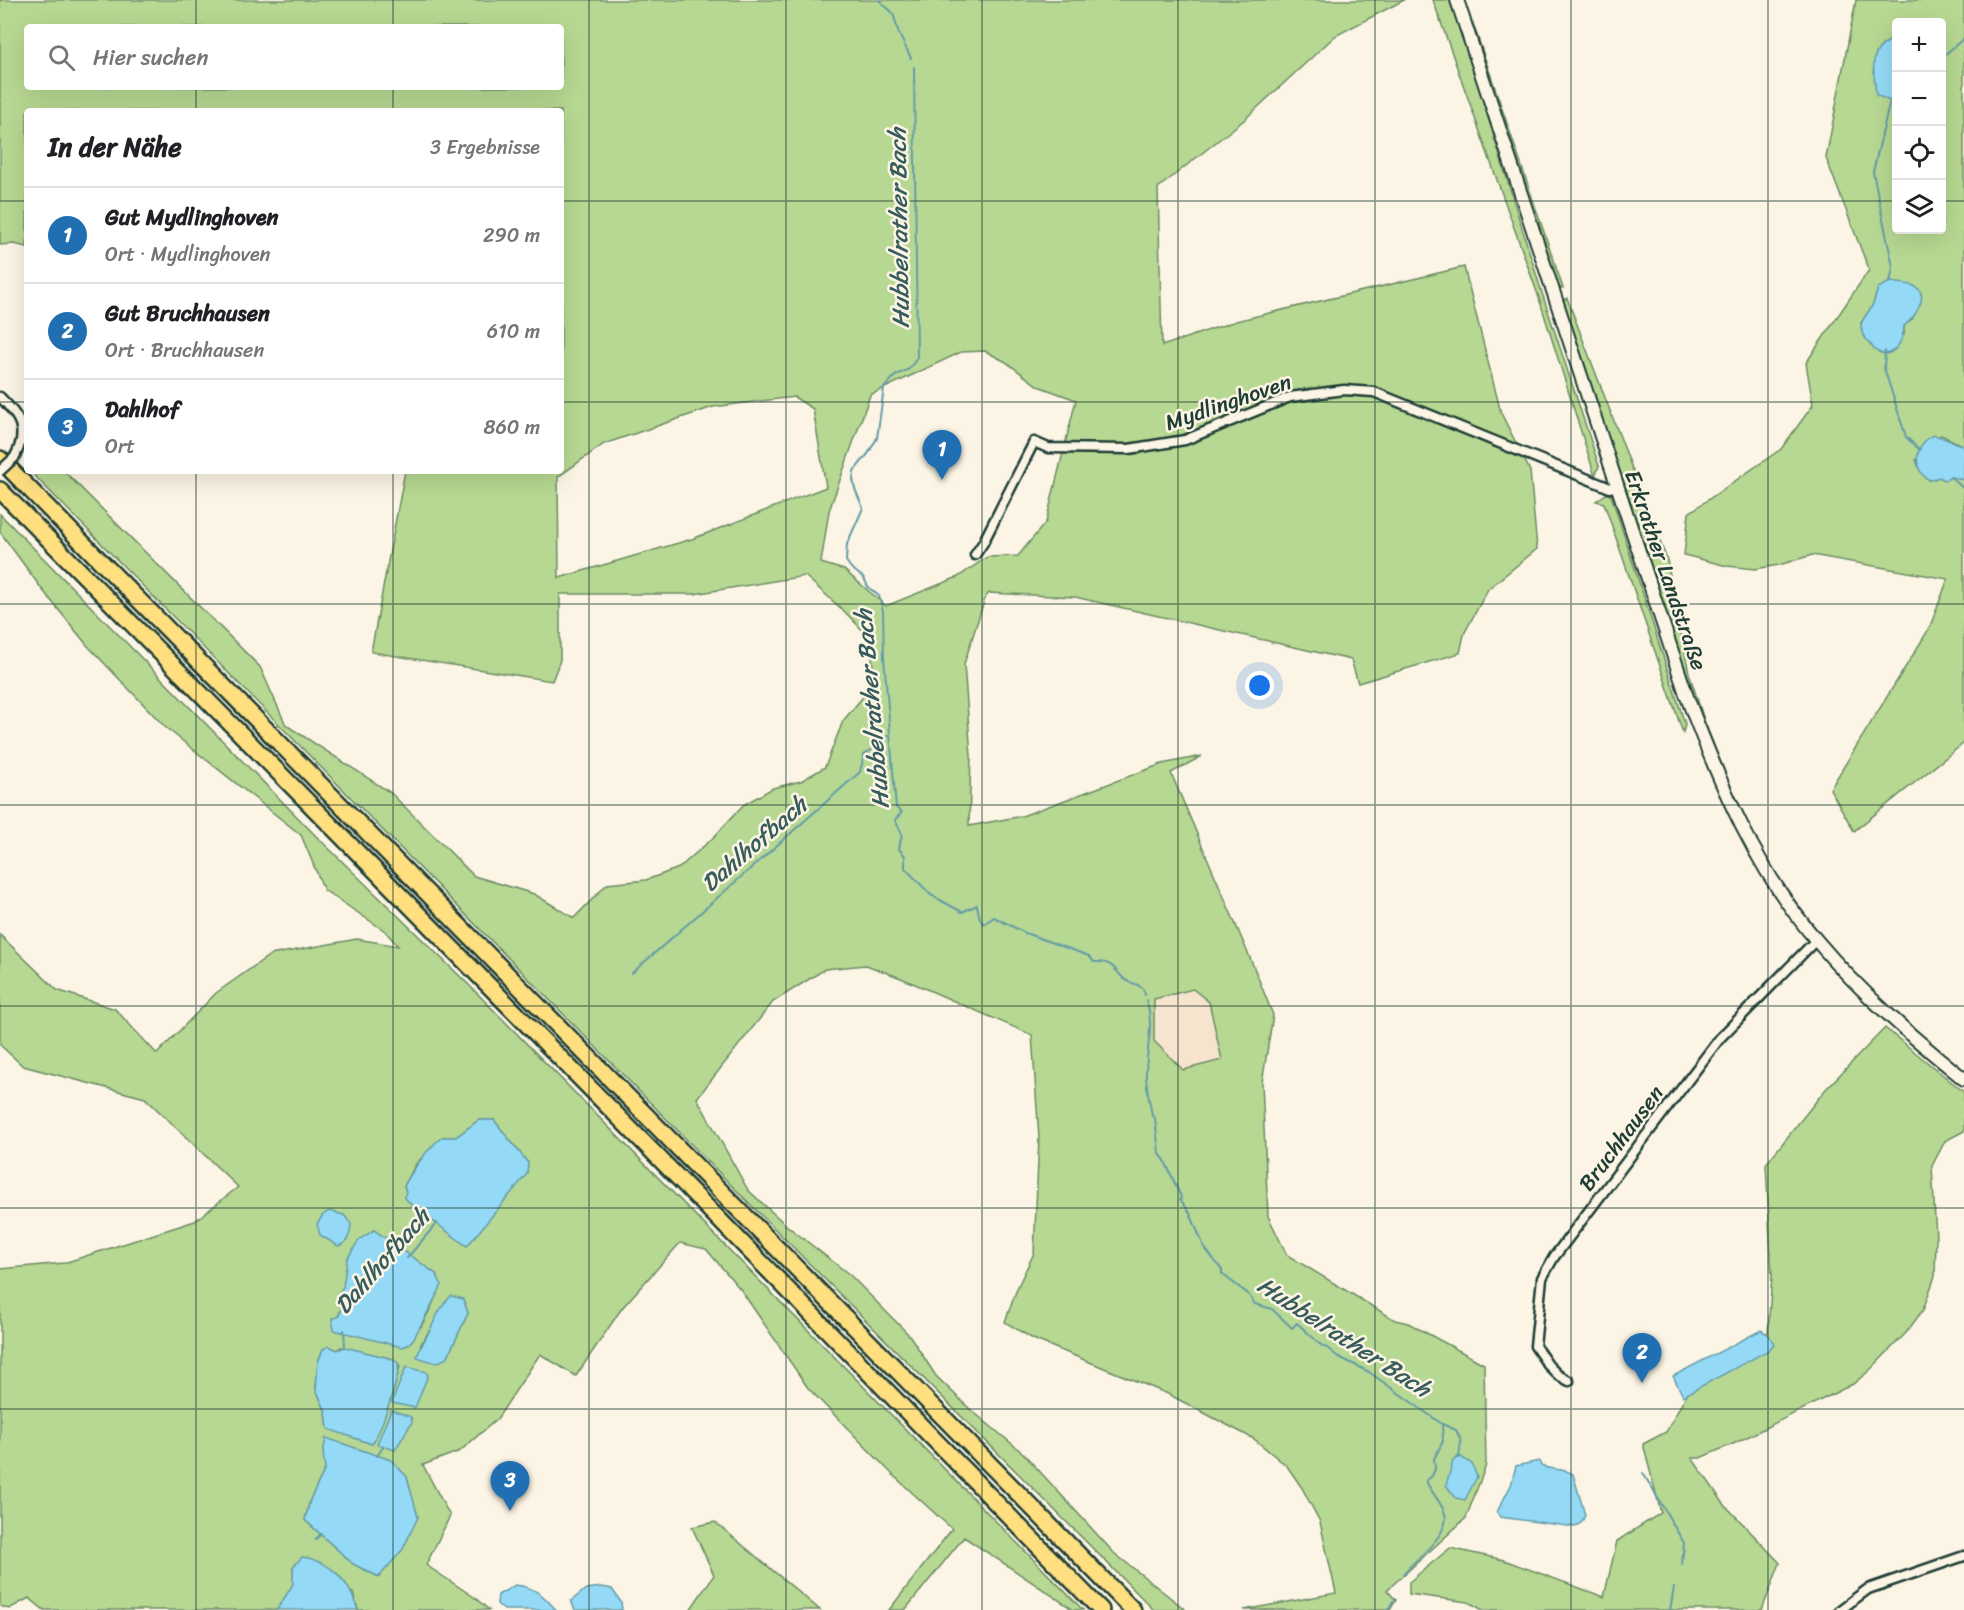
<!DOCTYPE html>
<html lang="de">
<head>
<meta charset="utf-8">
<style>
  :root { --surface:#fff; --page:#f2f2f2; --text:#202124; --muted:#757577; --line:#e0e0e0; --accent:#1f6fb2 }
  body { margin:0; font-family:Sriracha,sans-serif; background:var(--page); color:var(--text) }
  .controls { position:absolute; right:18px; top:18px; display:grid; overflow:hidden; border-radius:6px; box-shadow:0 6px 24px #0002 }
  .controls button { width:54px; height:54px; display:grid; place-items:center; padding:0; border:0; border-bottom:2px solid var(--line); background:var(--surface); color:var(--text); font:30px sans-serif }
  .you { position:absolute; left:1260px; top:686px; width:21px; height:21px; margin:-15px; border:4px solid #fff; border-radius:50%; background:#1a73e8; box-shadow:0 0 0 9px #1a73e833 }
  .badge { display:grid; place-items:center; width:39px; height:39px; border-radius:50%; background:var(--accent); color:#fff; font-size:20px; font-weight:700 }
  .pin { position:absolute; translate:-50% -50px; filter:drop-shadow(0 2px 3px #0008) }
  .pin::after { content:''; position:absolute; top:32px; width:21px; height:18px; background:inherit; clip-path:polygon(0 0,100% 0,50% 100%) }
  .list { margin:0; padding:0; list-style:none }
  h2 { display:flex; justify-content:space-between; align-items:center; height:78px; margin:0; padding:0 24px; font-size:26px }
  h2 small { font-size:20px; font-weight:400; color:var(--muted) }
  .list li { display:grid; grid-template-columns:39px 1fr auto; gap:18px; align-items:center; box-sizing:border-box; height:96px; padding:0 24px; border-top:2px solid var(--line) }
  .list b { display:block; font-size:22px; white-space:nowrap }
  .list p { margin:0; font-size:20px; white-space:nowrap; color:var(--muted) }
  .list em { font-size:20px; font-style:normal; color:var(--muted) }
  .icon { flex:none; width:33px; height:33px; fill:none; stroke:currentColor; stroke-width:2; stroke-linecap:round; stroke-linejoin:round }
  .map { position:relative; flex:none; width:1964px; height:1610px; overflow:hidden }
  .search { position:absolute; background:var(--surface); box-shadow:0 6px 24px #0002; left:24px; top:24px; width:540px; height:66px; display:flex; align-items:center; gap:15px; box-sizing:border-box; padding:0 21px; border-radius:6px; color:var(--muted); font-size:22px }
  .panel { position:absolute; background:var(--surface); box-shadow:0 6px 24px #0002; left:24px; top:108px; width:540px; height:366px; border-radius:6px }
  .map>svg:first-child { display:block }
</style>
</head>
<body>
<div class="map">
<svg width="1964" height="1610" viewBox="0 0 1964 1610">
  <rect width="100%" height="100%" fill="#fcf5e5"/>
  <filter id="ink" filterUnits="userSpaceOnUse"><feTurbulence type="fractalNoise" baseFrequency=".0167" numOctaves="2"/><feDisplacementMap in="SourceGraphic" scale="12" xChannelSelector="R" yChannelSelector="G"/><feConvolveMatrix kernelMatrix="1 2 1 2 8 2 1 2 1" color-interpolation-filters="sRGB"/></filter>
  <g filter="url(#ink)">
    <!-- built -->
    <path fill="#f6e4ce" d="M1193 989 1209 1002 1222 1060 1183 1070 1154 1041V999Z"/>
    <!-- green -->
    <g fill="#b7d892" stroke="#6b8a63" stroke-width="1.5" fill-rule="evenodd">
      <path d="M0 0H1404L1335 36 1244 120 1158 188 1162 346 1236 321 1464 267 1501 413 1530 471 1537 549 1488 589 1464 634 1460 653 1358 683 1351 660 1075 597 989 593 985 598 964 664 971 756 969 826 1022 816 1162 764 1202 756 1171 773 1253 965 1273 1015 1262 1083 1268 1216 1287 1255 1395 1320 1408 1323 1484 1364 1486 1465 1466 1518 1387 1590 1396 1600 1390 1610H1244L1336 1593 1320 1522 1302 1488 1287 1466 1254 1439 1168 1394 1033 1339 1005 1322 1018 1286 1034 1253 1039 1138 1032 1035 901 978 866 965 825 969 773 1002 697 1098 748 1190 786 1225 850 1275 910 1336 936 1376 971 1410 1023 1453 1114 1553 1186 1610H1154L743 1197 30 471H64L260 667 286 725 391 793 474 876 534 894 574 918 607 884 646 880 679 868 714 837 743 805 773 788 801 781 825 767 843 721 862 698 873 665 869 637 845 612 805 576 694 594H560V660L552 681 371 652 405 471H561V111H27V247L14 244 0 245ZM27 27H561V87H27ZM985 351 1006 362 1038 386 1076 400 1046 522 1018 556 987 557 958 577 886 606 844 570 821 563 829 511 870 395 961 352ZM794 397 813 409 826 487 692 539 559 578 558 477 604 444 713 407ZM1193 989 1209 1002 1222 1060 1183 1070 1154 1041V999Z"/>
      <path d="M1433 0H1452L1542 293 1599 466 1595 476 1538 295Z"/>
      <path d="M1856 0H1964V446L1941 435 1916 460C1920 468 1921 477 1930 480L1939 477 1945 480 1951 477 1964 480V743L1854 831 1830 789 1929 629 1948 579 1812 555 1779 565 1755 569 1727 566 1684 555 1689 513 1781 449 1813 405 1806 363 1869 270 1826 158ZM1896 22H1942V230H1896ZM1878 288 1913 318 1904 326V335L1861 323 1873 305Z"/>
      <path d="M1473 23 1563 288H1556L1471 30Z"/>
      <path d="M1567 298 1667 560 1689 673 1705 723 1724 770 1705 730 1681 667 1562 301Z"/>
      <path d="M1606 494 1611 495 1685 724 1683 733 1604 503 1596 501Z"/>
      <path d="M0 514 316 836 469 985 1083 1610H1072L1068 1606 964 1537 905 1610H889L952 1529 894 1476 808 1388 741 1290 706 1249 680 1243 622 1308 576 1376 540 1354 497 1419 460 1451 423 1465 450 1516 426 1565 474 1597 489 1610H358L353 1593 293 1567 294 1584 277 1610H44L29 1598 9 1609 0 1606V1269L64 1263 195 1221 238 1187 145 1098 23 1066 0 1045V935L57 990 115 1009 157 1054 216 993 270 955 357 939 398 946 385 931 324 890 301 835 165 727 87 645 41 588 0 532ZM479 1120H494L528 1163 507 1196 467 1246 404 1197 407 1192 404 1186 416 1164 442 1137H456ZM374 1230 436 1274C445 1287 427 1314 421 1327L368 1338 334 1330 333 1318 338 1317 342 1307 337 1303C337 1295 342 1293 344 1286 351 1257 346 1248 374 1230ZM463 1300 468 1313 447 1358 420 1346 429 1331ZM341 1347 393 1359 400 1366 392 1396 372 1444 328 1428 326 1412 316 1389 318 1362 323 1349 333 1348 337 1350ZM325 1469 412 1497 418 1517 379 1577 353 1564 305 1520 310 1500Z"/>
      <path d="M1885 1028 1964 1092V1131L1945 1141 1932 1166 1936 1238 1935 1276 1923 1310 1906 1333 1870 1370 1853 1384 1733 1444 1700 1458H1692L1724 1504 1780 1563 1762 1610H1483L1468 1602 1409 1594V1582L1450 1548 1504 1560 1604 1597 1617 1541 1661 1513 1643 1444 1666 1432 1687 1394 1768 1332 1772 1276 1766 1164 1825 1090Z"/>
      <path d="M715 1522 820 1610H690L714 1575 692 1527Z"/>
    </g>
    <!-- water -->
    <g fill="#94daf6" stroke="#659ba8" stroke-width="1.5">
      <path d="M1896 38V101H1890L1876 95C1874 68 1866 49 1896 38Z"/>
      <path d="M1890 282C1897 283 1907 283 1914 286 1932 295 1913 319 1904 326 1904 341 1892 362 1875 350 1872 347 1869 342 1866 339 1863 334 1861 332 1861 326 1861 319 1869 313 1872 306 1875 301 1876 294 1878 288Z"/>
      <path d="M1935 435 1964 446V480L1951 477 1945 480 1939 477 1930 480C1910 471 1915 441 1935 435Z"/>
      <path d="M479 1120H494L528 1163 527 1174 467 1246 414 1207 404 1197 406 1192 404 1186C415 1167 425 1151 442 1137H456Z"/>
      <path d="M329 1211 344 1215 351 1224C350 1234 349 1243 338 1246L320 1235 317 1224 323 1215Z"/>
      <path d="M374 1230 436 1274 442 1285 414 1338 408 1345 402 1347 334 1330 332 1318 338 1317 342 1309 336 1301 339 1293 343 1287 347 1259 359 1240Z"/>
      <path d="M451 1296 463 1299 468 1313 447 1358 436 1363 417 1357C420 1347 425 1340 430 1330 437 1316 440 1307 451 1296Z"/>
      <path d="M1761 1330 1769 1335 1774 1344 1769 1350 1683 1396 1673 1376Z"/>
      <path d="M329 1346 337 1350 345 1347 393 1359 398 1363C402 1373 379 1435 372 1444L328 1429 326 1412 316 1389 318 1362 323 1349Z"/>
      <path d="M406 1367 426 1372 428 1375 415 1408 393 1403 392 1402Z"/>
      <path d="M391 1410 411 1417 412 1422 395 1450 377 1444Z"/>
      <path d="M326 1438 391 1460 407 1477 418 1517 403 1549 379 1577 353 1564 305 1520 310 1500 325 1469 323 1453Z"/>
      <path d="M1459 1456 1472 1464 1477 1477 1465 1500 1456 1498 1446 1485 1453 1461Z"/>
      <path d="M1539 1461 1541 1466C1550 1470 1564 1468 1573 1474L1585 1515 1582 1522 1575 1527 1500 1517 1497 1512 1511 1485 1516 1466Z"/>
      <path d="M302 1557C332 1561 350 1583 358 1610H277L293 1584V1567Z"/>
      <path d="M515 1585C534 1587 544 1595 556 1610H504L497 1604 498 1595Z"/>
      <path d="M602 1587 612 1589 621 1602 622 1610H575L571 1601 586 1589Z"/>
    </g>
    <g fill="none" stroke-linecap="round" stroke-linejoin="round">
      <!-- stream -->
      <g stroke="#659ba8" stroke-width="2">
        <path d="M879 0 893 13 899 34 911 58"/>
        <path d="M1942 57 1964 38"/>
        <path d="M914 67 917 358 909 369 895 376 884 388 877 438 868 454 854 471 853 479 855 489 863 508 847 544 846 561 851 568 864 578 868 587 879 596 883 611 884 657 896 808 902 812 895 820 902 834 899 849 905 856V868L931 895 962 912 977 905 980 919 984 924 994 917 1025 933 1089 956 1094 962C1111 961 1113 967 1123 978 1130 985 1143 982 1145 995"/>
        <path d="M1890 283 1893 267 1873 172 1890 101 1896 95"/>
        <path d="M1885 351 1884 368 1906 437 1920 450"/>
        <path d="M1951 477 1964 489"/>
        <path d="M632 973 860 772 864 755 882 742 890 734"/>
        <path d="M1146 1000C1155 1025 1146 1049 1146 1074 1146 1087 1150 1103 1152 1116L1155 1118 1159 1153 1164 1159 1181 1197 1180 1199 1190 1213 1204 1247 1222 1270V1274L1248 1294 1255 1304 1272 1309 1292 1328 1297 1323 1322 1346 1327 1348 1337 1356 1369 1372 1442 1424 1456 1430 1461 1441 1459 1458"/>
        <path d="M407 1258 437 1223"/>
        <path d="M344 1330 345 1347"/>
        <path d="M377 1456 384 1446"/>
        <path d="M1643 1473 1684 1543 1682 1564"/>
        <path d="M315 1540 321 1534"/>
        <path d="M1403 1574C1414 1560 1451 1534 1445 1514 1442 1503 1431 1492 1426 1481L1432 1476 1435 1469 1434 1459 1443 1441 1442 1424"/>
        <path d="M1388 1610 1393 1601"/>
        <path d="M1670 1610 1674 1588"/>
      </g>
      <!-- street casing -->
      <g stroke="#1f3d34" stroke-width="13">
        <g id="street">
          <path d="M0 397C19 416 30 430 14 458"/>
          <path d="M975 555 983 543 1034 442 1048 448 1129 449 1185 440 1290 397 1344 390 1374 392 1610 488 1616 486"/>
          <path d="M1569 1381 1558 1375 1548 1365 1535 1346 1542 1278 1554 1257 1720 1038 1816 940"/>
          <path d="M1840 1610 1868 1589 1964 1556"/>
        </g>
      </g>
      <!-- secondary casing -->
      <g stroke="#1f3d34" stroke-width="16">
        <path id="secondary" d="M1457 0 1687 697C1720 784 1756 871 1818 942 1861 993 1912 1037 1964 1079"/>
      </g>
      <!-- highway casing -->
      <g stroke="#1f3d34" stroke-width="20">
        <g id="highway">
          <path d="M0 459 1133 1610"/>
          <path d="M0 490 654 1153 1101 1610"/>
        </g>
      </g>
      <!-- street -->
      <use href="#street" stroke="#fcf5e5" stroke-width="8"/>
      <!-- secondary -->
      <use href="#secondary" stroke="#fcf5e5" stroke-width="12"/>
      <!-- highway -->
      <use href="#highway" stroke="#ffdf80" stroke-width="15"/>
      <!-- street-bridge casing -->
      <g stroke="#1f3d34" stroke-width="13" stroke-linecap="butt">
        <path id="street-bridge" d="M0 471 14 458"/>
      </g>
      <!-- street-bridge -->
      <use href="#street-bridge" stroke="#fcf5e5" stroke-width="8"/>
    </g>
  </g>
  <!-- grid -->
  <path fill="none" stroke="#1f3d34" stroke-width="1.5" stroke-opacity="0.55" d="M196 0V27M393 0V27M589 0V1610M786 0V1610M982 0V1610M1178 0V1610M1375 0V1610M1571 0V1610M1768 0V1610M196 87V111M393 87V111M0 201H27M561 201H1896M1942 201H1964M0 402H27M561 402H1964M196 471V1610M393 471V1610M0 604H1964M0 805H1964M0 1006H1964M0 1208H1964M0 1409H1964"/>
  <g text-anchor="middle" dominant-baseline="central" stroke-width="5" stroke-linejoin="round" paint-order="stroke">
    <!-- street labels -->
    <g font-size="22" fill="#1f3d34" stroke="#fcf5e5">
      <text transform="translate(1228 402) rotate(-19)">Mydlinghoven</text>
      <text transform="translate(1666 570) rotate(71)">Erkrather Landstraße</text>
      <text transform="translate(1621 1138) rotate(-53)">Bruchhausen</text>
    </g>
    <!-- water labels -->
    <g font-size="24" font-style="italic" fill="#365c5b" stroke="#fcf5e5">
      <text transform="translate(899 228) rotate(-91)">Hubbelrather Bach</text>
      <text transform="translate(872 709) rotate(-95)">Hubbelrather Bach</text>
      <text transform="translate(754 844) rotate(-41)">Dahlhofbach</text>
      <text transform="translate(382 1261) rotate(-49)">Dahlhofbach</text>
      <text transform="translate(1344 1337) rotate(33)">Hubbelrather Bach</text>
    </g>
  </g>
</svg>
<div class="controls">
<button>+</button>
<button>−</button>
<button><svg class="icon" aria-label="locate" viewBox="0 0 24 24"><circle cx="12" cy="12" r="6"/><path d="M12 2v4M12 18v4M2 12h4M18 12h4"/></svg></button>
<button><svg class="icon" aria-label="layers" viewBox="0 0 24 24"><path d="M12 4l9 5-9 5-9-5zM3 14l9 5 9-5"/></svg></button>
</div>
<div class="you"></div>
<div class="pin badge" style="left:942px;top:480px">1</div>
<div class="pin badge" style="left:1642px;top:1383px">2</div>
<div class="pin badge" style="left:510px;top:1511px">3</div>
<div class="search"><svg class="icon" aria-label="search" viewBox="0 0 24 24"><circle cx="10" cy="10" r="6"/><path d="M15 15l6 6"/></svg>Hier suchen</div>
<section class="panel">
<h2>In der Nähe<small>3 Ergebnisse</small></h2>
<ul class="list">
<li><span class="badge">1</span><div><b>Gut Mydlinghoven</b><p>Ort · Mydlinghoven</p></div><em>290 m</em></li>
<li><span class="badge">2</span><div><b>Gut Bruchhausen</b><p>Ort · Bruchhausen</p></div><em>610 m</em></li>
<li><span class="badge">3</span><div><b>Dahlhof</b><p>Ort</p></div><em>860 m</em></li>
</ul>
</section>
</div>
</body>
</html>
